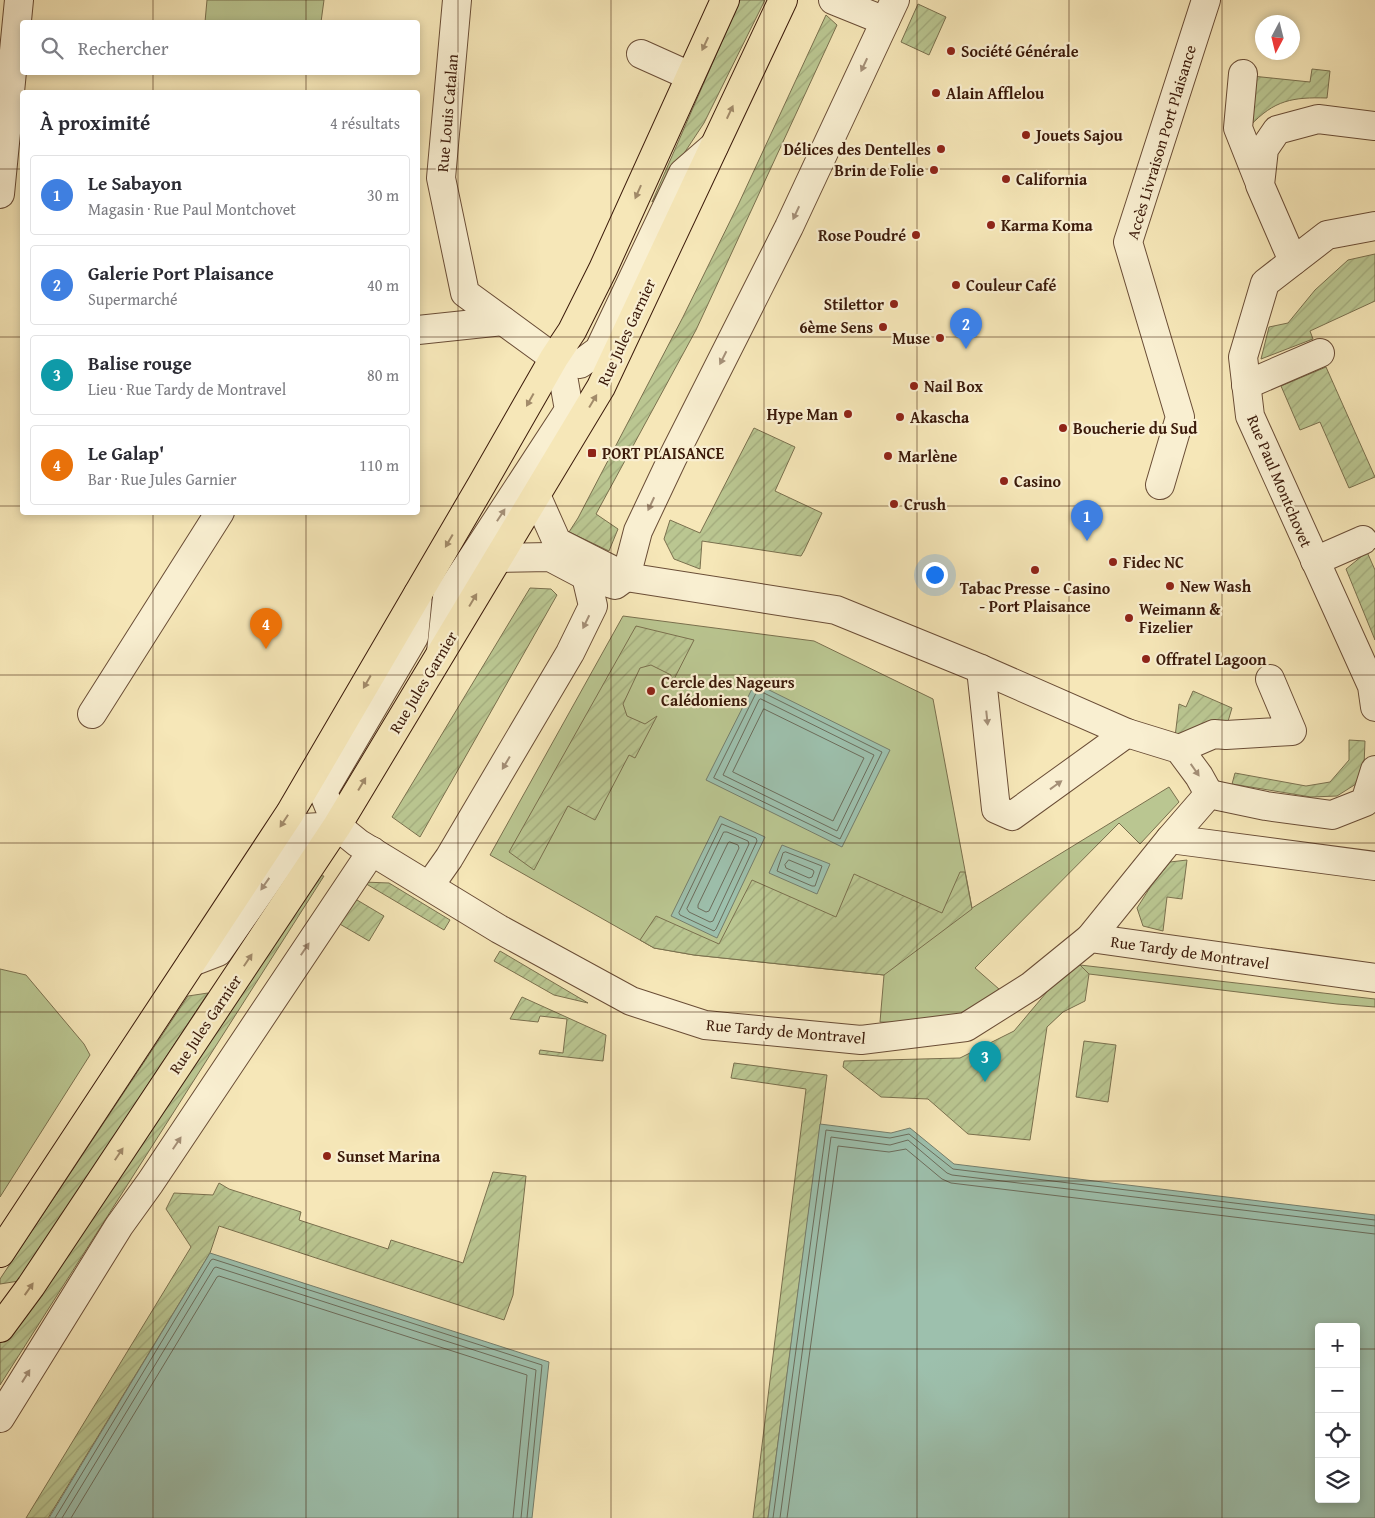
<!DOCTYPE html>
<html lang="fr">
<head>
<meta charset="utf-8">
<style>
  :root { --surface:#fff; --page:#f7f7f7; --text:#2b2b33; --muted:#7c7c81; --line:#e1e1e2; --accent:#8f2418 }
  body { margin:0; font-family:"Gentium Book Plus",serif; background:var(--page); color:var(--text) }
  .controls { position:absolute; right:15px; bottom:15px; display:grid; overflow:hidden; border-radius:5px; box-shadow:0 2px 8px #0003 }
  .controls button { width:45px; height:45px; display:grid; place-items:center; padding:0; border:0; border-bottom:1px solid var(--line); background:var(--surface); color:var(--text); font:25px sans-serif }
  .compass { position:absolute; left:1255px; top:15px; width:45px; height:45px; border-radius:50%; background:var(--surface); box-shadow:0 2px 8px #0003; rotate:187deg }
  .you { position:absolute; left:934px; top:574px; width:18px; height:18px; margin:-12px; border:4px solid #fff; border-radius:50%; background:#1a73e8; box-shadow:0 0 0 8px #1a73e833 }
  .badge { display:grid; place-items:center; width:32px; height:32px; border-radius:50%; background:var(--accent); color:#fff; font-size:16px; font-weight:700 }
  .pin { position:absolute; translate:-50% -41px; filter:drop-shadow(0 1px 2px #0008) }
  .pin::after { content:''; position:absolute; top:26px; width:18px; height:15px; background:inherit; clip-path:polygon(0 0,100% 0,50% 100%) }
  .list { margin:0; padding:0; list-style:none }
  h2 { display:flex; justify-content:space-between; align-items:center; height:65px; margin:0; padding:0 20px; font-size:21px }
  h2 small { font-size:16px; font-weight:400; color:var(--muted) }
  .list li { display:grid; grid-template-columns:32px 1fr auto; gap:15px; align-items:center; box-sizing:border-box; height:80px; margin:0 10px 10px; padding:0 10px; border:1px solid var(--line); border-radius:5px }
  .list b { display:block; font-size:19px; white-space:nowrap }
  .list p { margin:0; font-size:16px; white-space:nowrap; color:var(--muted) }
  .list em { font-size:16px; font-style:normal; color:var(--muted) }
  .icon { flex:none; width:28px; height:28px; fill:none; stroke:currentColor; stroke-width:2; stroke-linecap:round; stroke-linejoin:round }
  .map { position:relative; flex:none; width:1375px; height:1518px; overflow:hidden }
  .search { position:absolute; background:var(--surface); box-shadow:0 2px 8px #0003; left:20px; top:20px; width:400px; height:55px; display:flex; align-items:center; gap:12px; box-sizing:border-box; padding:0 18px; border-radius:5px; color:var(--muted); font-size:19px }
  .panel { position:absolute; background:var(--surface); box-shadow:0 2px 8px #0003; left:20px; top:90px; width:400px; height:425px; border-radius:5px }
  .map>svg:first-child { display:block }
</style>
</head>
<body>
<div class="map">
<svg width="1375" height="1518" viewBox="0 0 1375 1518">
  <defs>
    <pattern id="garden-furrows" width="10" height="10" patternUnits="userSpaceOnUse" patternTransform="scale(1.25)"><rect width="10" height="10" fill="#bac691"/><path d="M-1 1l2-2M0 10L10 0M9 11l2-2" fill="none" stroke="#a1aa7c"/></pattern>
  </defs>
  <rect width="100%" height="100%" fill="#f6e7b8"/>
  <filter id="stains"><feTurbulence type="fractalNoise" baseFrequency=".004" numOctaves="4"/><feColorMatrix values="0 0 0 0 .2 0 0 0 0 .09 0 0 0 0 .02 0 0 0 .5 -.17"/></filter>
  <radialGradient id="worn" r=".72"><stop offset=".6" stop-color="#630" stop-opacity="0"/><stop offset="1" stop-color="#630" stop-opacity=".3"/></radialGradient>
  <!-- grass -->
  <g fill="#bac691" stroke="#7a704e">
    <path d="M207 0H324L321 22H205Z"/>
    <path d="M623 616 814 641 933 699 972 908 1169 787 1179 802 1140 844 1119 823 975 968 999 989 965 1014 916 1023 880 1022 884 975 694 955 654 948 490 855Z"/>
    <path d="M1080 965 1375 999V1007L1337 1004 1089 974Z"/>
    <path d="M0 969 26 975 84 1044 90 1055 0 1197Z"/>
  </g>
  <!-- garden -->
  <g fill="url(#garden-furrows)" stroke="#7a704e">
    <path d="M740 0H765L704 123 652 202Z"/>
    <path d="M918 4 946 17 929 55 901 42Z"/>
    <path d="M826 15 837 25 696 330 596 514 618 529 609 551 569 532 578 518 683 317 739 203Z"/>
    <path d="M1312 69 1330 71 1327 98C1293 97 1274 100 1250 126L1252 76 1310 82Z"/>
    <path d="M1375 254V301L1310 331 1313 339 1261 359 1269 327 1288 323 1315 290 1348 260Z"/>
    <path d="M1326 367 1375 477 1349 488 1320 422 1300 430 1281 386Z"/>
    <path d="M754 428 795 447 775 491 822 513 804 551 801 556 702 541 700 569 674 559 664 539 670 520 700 533Z"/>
    <path d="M1367 552 1375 570V640L1346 569Z"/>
    <path d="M530 588 551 589 557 595 420 837 392 817Z"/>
    <path d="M636 626 694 640 669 689 671 675 651 665 640 668 623 704 627 716 645 724 657 716 635 758 629 755 595 820 568 806 534 870 509 852Z"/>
    <path d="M1193 691 1232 708 1226 728 1175 737 1179 704 1186 707Z"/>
    <path d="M1349 740 1365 741 1364 766 1356 784 1337 796 1311 797 1232 784 1235 773 1306 786 1330 782 1349 760Z"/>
    <path d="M1187 860 1182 899 1167 897 1163 931 1143 926 1137 908 1151 886 1170 862Z"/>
    <path d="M960 872H965L972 909 884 975 694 955 654 948 640 940 656 916 719 944 752 880 836 917 854 874 942 913Z"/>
    <path d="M316 875 324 876 0 1385V1340Z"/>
    <path d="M363 882 389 883 450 920 444 930Z"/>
    <path d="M352 897 384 916 369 941 338 923Z"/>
    <path d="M500 951 588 1003 554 995 494 961Z"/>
    <path d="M1080 965 1089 974 1085 1001 1063 1012 1047 1027 1030 1140 968 1134 928 1099 881 1097 843 1067 844 1061 960 1058 1014 1031 1062 974Z"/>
    <path d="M208 993 19 1281 0 1284V1279L188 996Z"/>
    <path d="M522 997 606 1035 603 1061 539 1054 540 1050 563 1053 567 1019 540 1016 538 1022 510 1019Z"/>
    <path d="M1084 1041 1116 1045 1108 1102 1076 1097Z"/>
    <path d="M734 1063 827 1075 768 1518H753L806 1089 731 1078Z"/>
    <path d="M493 1172 526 1176 513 1295 504 1320 219 1226 210 1253 48 1518H26L191 1247 166 1209 174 1193 213 1195 219 1183 229 1189 301 1212 299 1220 388 1249 391 1240 463 1263Z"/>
  </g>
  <!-- water -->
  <g fill="#9dc0ad" stroke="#767e6c" fill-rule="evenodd">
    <path d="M755 683 890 750 842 847 706 780Z"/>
    <path d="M720 816 765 837 717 938 671 916Z"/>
    <path d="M782 845 830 864 817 894 769 873Z"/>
    <path d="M820 1124 891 1133 910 1128 954 1164 1375 1215V1518H768ZM1319 1327H1356V1499H1319Z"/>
    <path d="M210 1253 549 1362 532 1518H49Z"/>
  </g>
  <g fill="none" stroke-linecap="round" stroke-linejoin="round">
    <!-- shore -->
    <g stroke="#6c6d5c" stroke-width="1">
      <path d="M758 690 882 752 840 839 714 778Z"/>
      <path d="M761 699 874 755 837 831 723 775 759 700Z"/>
      <path d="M764 709 864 758 833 821 733 772Z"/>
      <path d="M722 824 756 838 757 841 716 929 714 931 680 915 679 913Z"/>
      <path d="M724 832H727L748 841 749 844 713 921 710 922 689 912 687 909Z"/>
      <path d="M730 842 738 845 739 848 709 911 706 912 698 908V905L728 843Z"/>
      <path d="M786 852 822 866 815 886H812L777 871 783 853Z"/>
      <path d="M789 860 813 870 814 872 812 877 809 878 786 868 785 865Z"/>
      <path d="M55 1518 211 1260 213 1259 542 1365 527 1518"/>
      <path d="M62 1518 214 1268 216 1267 536 1370 521 1518"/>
      <path d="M71 1518 217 1277 219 1276 527 1375 513 1518"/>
      <path d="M773 1518 826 1130 890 1138 909 1134 953 1169 1375 1220"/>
      <path d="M780 1518 831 1137 890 1145 908 1140 947 1173 952 1175 1375 1226"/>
      <path d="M787 1518 838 1146 889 1152 906 1149 942 1179 951 1183 1375 1234"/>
    </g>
    <!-- minor casing -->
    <g stroke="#6a4d36" stroke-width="30">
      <g id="minor">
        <path d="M457 0 441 178 465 293 554 358 580 364 599 350 683 173 714 146"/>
        <path d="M833 0 885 21"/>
        <path d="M641 54 690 76"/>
        <path d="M1243 74 1238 128 1259 181"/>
        <path d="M0 194 19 0"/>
        <path d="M1375 226 1327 235 1265 283 1243 357 1250 416 1372 686 1375 707"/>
        <path d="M1293 261 1260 185 1264 149 1277 130 1318 119 1375 126"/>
        <path d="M418 330 503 321"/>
        <path d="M1246 385 1320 353"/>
        <path d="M1160 485 1180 417 1128 242 1206 0"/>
        <path d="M536 495 557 542 626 577 836 610 981 669 1127 733 1179 749 1199 776 1209 794"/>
        <path d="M498 558 550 557 586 576 615 585 626 577 638 531 672 459 789 227 895 0"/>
        <path d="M1315 561 1363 540"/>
        <path d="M418 594 414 637 323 792 337 826 358 843 499 929 631 1001 705 1025 861 1040 966 1027 1031 986 1090 938 1375 978"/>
        <path d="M441 652 447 597 569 410 563 376 554 358"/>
        <path d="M981 669 996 809 1012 816 1127 733"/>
        <path d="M92 714 220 512"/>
        <path d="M1179 749 1214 734 1226 735 1292 731 1270 679"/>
        <path d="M1170 839 1375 866"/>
        <path d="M430 885 449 858 570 653 593 606 586 576"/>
        <path d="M1090 938 1170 839 1209 794 1266 806 1332 815 1365 802 1375 770"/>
        <path d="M192 962 218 952 304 828 337 826"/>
        <path d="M0 1418 119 1226 150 1183 372 851"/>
      </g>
    </g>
    <!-- major casing -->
    <g stroke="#3b1a0a" stroke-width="30">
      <g id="major">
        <path d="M0 1253 290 813 482 484 554 358 572 331 603 269 725 0"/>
        <path d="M0 1328 31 1286 337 826 601 387 783 0"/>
      </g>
    </g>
    <!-- minor -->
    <use href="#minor" stroke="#f9efd1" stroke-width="28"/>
    <!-- major -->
    <use href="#major" stroke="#f6e7b8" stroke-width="28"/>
  </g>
  <!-- one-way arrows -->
  <defs><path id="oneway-solid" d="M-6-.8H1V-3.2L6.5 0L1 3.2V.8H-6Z" transform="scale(1.25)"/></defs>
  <g fill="#a28b6a">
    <use href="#oneway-solid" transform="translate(705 44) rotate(115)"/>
    <use href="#oneway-solid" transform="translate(730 112) rotate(-65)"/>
    <use href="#oneway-solid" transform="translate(638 192) rotate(114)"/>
    <use href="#oneway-solid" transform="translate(530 400) rotate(119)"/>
    <use href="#oneway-solid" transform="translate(593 401) rotate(-59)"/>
    <use href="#oneway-solid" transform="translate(449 541) rotate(120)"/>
    <use href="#oneway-solid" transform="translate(473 600) rotate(-59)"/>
    <use href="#oneway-solid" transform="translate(367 682) rotate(120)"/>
    <use href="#oneway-solid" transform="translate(362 784) rotate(-59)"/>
    <use href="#oneway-solid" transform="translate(284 821) rotate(123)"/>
    <use href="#oneway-solid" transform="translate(248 960) rotate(-56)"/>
    <use href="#oneway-solid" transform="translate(119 1154) rotate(-56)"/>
    <use href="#oneway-solid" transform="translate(29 1289) rotate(-55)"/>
  </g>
  <g fill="#a48f77">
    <use href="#oneway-solid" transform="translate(864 65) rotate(115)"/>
    <use href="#oneway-solid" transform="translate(796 213) rotate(115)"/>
    <use href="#oneway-solid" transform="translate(723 358) rotate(117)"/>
    <use href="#oneway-solid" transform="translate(651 504) rotate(115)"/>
    <use href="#oneway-solid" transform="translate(501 515) rotate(-57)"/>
    <use href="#oneway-solid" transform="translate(586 622) rotate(116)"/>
    <use href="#oneway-solid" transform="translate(987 718) rotate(84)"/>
    <use href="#oneway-solid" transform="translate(506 763) rotate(121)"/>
    <use href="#oneway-solid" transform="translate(1195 770) rotate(55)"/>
    <use href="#oneway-solid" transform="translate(1056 785) rotate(-36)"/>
    <use href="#oneway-solid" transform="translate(265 884) rotate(125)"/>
    <use href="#oneway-solid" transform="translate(305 949) rotate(-56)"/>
    <use href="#oneway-solid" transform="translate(177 1143) rotate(-56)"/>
    <use href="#oneway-solid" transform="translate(26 1376) rotate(-58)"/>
  </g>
  <!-- grid -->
  <path fill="none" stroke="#3b1a0a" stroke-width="1" stroke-opacity="0.55" d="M153 0V22M306 0V22M458 0V1518M611 0V1518M764 0V1518M917 0V1518M1069 0V1518M1222 0V1518M153 72V92M306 72V92M0 169H22M418 169H1375M0 337H22M418 337H1375M0 506H22M418 506H1375M153 512V1518M306 512V1518M0 675H1375M0 843H1375M0 1012H1375M0 1181H1375M0 1349H1319M1356 1349H1375"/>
  <!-- markers -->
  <g fill="#8f2418" stroke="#f9efd1" stroke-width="2">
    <circle cx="951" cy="51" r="5"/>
    <circle cx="936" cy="93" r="5"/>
    <circle cx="1026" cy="135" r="5"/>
    <circle cx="941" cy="149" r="5"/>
    <circle cx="934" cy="170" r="5"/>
    <circle cx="1006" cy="179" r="5"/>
    <circle cx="991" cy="225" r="5"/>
    <circle cx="916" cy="235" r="5"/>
    <circle cx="956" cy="285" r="5"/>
    <circle cx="894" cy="304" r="5"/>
    <circle cx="883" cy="327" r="5"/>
    <circle cx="940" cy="338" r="5"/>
    <circle cx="914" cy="386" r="5"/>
    <circle cx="848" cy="414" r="5"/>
    <circle cx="900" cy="417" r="5"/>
    <circle cx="1063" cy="428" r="5"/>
    <rect x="587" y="448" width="10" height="10" rx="2.5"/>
    <circle cx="888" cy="456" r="5"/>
    <circle cx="1004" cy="481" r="5"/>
    <circle cx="894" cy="504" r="5"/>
    <circle cx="1113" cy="562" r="5"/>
    <circle cx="1035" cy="570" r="5"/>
    <circle cx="1170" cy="586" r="5"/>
    <circle cx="1129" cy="618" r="5"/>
    <circle cx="1146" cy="659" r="5"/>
    <circle cx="651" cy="691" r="5"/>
    <circle cx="327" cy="1156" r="5"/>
  </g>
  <g text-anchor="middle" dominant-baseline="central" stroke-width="4.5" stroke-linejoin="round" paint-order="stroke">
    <!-- poi labels -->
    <g font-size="16" font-weight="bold" fill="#3b1a0a" stroke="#f9efd1" text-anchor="start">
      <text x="961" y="51">Société Générale</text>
      <text x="946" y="93">Alain Afflelou</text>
      <text x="1036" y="135">Jouets Sajou</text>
      <text x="931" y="149" text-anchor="end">Délices des Dentelles</text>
      <text x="924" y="170" text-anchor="end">Brin de Folie</text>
      <text x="1016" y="179">California</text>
      <text x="1001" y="225">Karma Koma</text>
      <text x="906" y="235" text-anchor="end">Rose Poudré</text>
      <text x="966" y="285">Couleur Café</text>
      <text x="884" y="304" text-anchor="end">Stilettor</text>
      <text x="873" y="327" text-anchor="end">6ème Sens</text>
      <text x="930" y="338" text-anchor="end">Muse</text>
      <text x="924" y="386">Nail Box</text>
      <text x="838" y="414" text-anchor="end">Hype Man</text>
      <text x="910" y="417">Akascha</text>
      <text x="1073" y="428">Boucherie du Sud</text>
      <text x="602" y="453">PORT PLAISANCE</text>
      <text x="898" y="456">Marlène</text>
      <text x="1014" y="481">Casino</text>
      <text x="904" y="504">Crush</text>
      <text x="1123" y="562">Fidec NC</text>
      <text x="1180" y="586">New Wash</text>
      <text x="1035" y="588" text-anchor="middle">Tabac Presse - Casino<tspan x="1035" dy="18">- Port Plaisance</tspan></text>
      <text x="1139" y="609">Weimann &amp;<tspan x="1139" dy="18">Fizelier</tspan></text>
      <text x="1156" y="659">Offratel Lagoon</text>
      <text x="661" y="682">Cercle des Nageurs<tspan x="661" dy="18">Calédoniens</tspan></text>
      <text x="337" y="1156">Sunset Marina</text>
    </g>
    <!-- street labels -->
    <g font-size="16" fill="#3b1a0a" stroke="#f9efd1">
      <text transform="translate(447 113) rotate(-85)">Rue Louis Catalan</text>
      <text transform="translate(1161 142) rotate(-73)">Accès Livraison Port Plaisance</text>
      <text transform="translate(626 332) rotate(-65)">Rue Jules Garnier</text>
      <text transform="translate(1280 481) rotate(67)">Rue Paul Montchovet</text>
      <text transform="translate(423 682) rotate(-59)">Rue Jules Garnier</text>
      <text transform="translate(1190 952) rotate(8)">Rue Tardy de Montravel</text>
      <text transform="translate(205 1024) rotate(-56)">Rue Jules Garnier</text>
      <text transform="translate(786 1031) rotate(5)">Rue Tardy de Montravel</text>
    </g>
  </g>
  <rect width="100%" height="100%" filter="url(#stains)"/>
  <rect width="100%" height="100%" fill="url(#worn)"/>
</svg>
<div class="controls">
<button>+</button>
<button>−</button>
<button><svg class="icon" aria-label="locate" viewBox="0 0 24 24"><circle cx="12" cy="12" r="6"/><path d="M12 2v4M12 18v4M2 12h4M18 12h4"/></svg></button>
<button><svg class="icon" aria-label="layers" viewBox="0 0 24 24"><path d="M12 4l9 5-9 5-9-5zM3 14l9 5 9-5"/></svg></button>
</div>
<svg class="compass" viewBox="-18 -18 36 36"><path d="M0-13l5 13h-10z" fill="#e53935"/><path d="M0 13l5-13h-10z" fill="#7c7c81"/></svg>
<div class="you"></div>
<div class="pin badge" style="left:1087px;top:541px;background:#3f7fe0">1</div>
<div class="pin badge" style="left:966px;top:349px;background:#3f7fe0">2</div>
<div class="pin badge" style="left:985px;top:1082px;background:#0f9aa8">3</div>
<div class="pin badge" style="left:266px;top:649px;background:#e8710a">4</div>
<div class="search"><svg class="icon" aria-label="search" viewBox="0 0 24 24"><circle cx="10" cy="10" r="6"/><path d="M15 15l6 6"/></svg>Rechercher</div>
<section class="panel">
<h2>À proximité<small>4 résultats</small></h2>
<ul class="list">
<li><span class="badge" style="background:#3f7fe0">1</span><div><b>Le Sabayon</b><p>Magasin · Rue Paul Montchovet</p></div><em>30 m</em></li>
<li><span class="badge" style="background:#3f7fe0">2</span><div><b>Galerie Port Plaisance</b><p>Supermarché</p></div><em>40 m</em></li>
<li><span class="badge" style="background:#0f9aa8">3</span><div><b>Balise rouge</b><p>Lieu · Rue Tardy de Montravel</p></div><em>80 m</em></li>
<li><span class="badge" style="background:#e8710a">4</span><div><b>Le Galap'</b><p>Bar · Rue Jules Garnier</p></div><em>110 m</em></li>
</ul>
</section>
</div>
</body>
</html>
